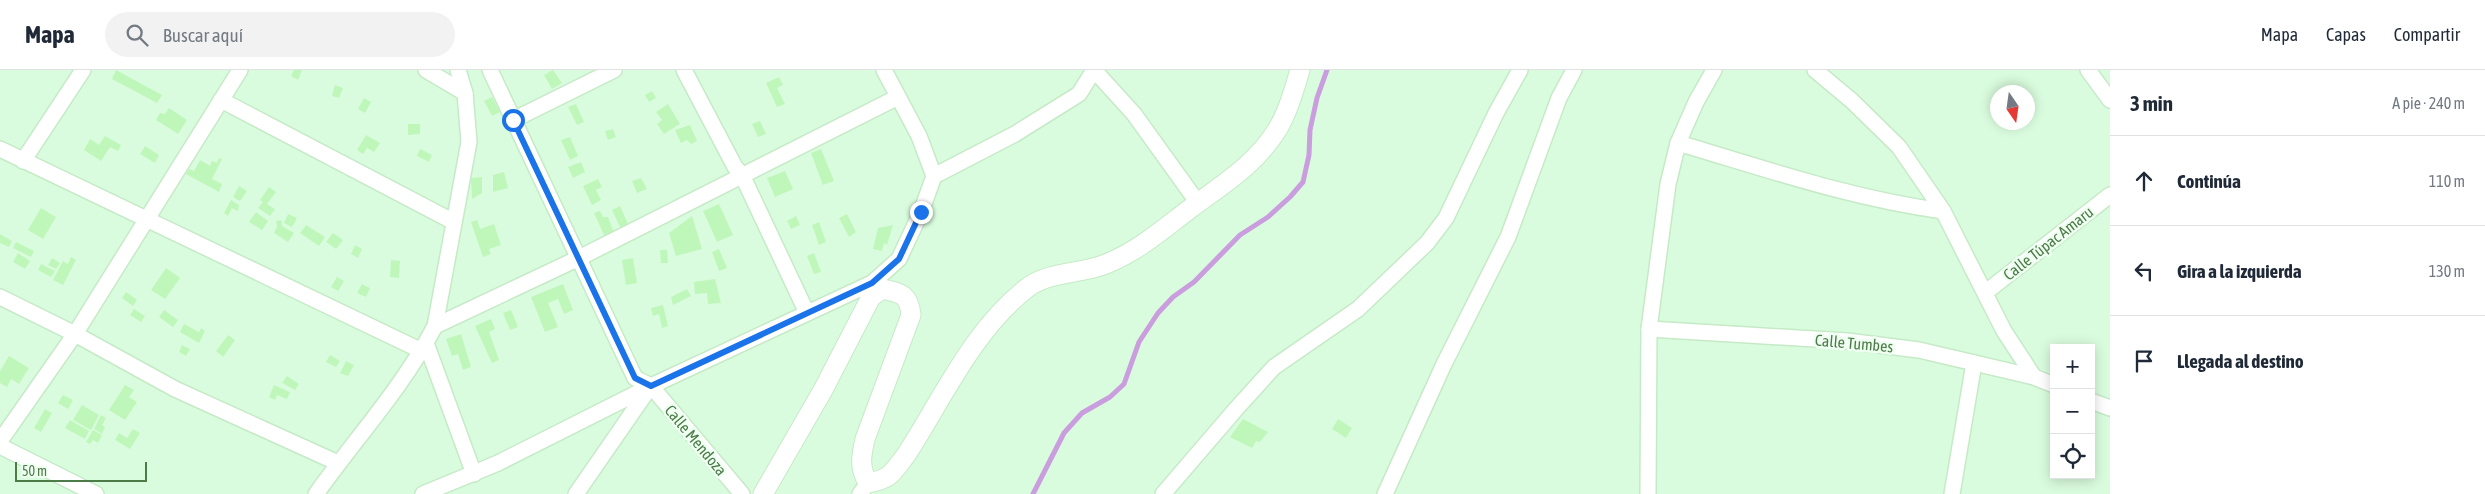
<!DOCTYPE html>
<html lang="es">
<head>
<meta charset="utf-8">
<style>
  :root { --surface:#fff; --page:#f2f2f3; --text:#1f2937; --muted:#747a83; --line:#e0e1e3 }
  body { margin:0; font-family:"Asap Condensed",sans-serif; background:var(--page); color:var(--text) }
  .controls { position:absolute; right:15px; bottom:15px; display:grid; overflow:hidden; border-radius:0px; box-shadow:0 2px 12px #0003 }
  .controls button { width:45px; height:45px; display:grid; place-items:center; padding:0; border:0; border-bottom:1px solid var(--line); background:var(--surface); color:var(--text); font:25px sans-serif }
  .compass { position:absolute; left:1990px; top:15px; width:45px; height:45px; border-radius:50%; background:var(--surface); box-shadow:0 2px 12px #0003; rotate:167deg }
  .scale { position:absolute; left:15px; bottom:12px; width:132px; box-sizing:border-box; padding-left:5px; border:2px solid #4d7c48; border-top:0; font-size:14px; line-height:18px; white-space:nowrap; color:#4d7c48; -webkit-text-stroke:4px #effff2; paint-order:stroke }
  .stop { position:absolute; width:15px; height:15px; margin:-11px; border:4px solid #1a73e8; border-radius:50%; background:#fff }
  .stop.end { background:#1a73e8; border-color:#fff; box-shadow:0 1px 5px #0008 }
  .list { margin:0; padding:0; list-style:none }
  h2 { display:flex; justify-content:space-between; align-items:center; height:65px; margin:0; padding:0 20px; font-size:21px }
  h2 small { font-size:16px; font-weight:400; color:var(--muted) }
  .list li { display:grid; grid-template-columns:32px 1fr auto; gap:15px; align-items:center; box-sizing:border-box; height:90px; padding:0 20px; border-top:1px solid var(--line) }
  .list b { display:block; font-size:19px; white-space:nowrap }
  .list em { font-size:16px; font-style:normal; color:var(--muted) }
  .icon { flex:none; width:28px; height:28px; fill:none; stroke:currentColor; stroke-width:2; stroke-linecap:round; stroke-linejoin:round }
  .map { position:relative; flex:none; width:2110px; height:424px; overflow:hidden }
  header { display:flex; align-items:center; gap:30px; box-sizing:border-box; height:70px; padding:0 25px; background:var(--surface); border-bottom:1px solid var(--line) }
  header strong { font-size:24px }
  nav { display:flex; gap:28px; margin-inline-start:auto; font-size:18px }
  .search { width:350px; height:45px; background:var(--page); display:flex; align-items:center; gap:12px; box-sizing:border-box; padding:0 18px; border-radius:28px; color:var(--muted); font-size:19px }
  main { display:flex }
  aside { flex:1; background:var(--surface) }
  .map>svg:first-child { display:block }
</style>
</head>
<body>
<header>
<strong>Mapa</strong>
<div class="search"><svg class="icon" aria-label="search" viewBox="0 0 24 24"><circle cx="10" cy="10" r="6"/><path d="M15 15l6 6"/></svg>Buscar aquí</div>
<nav><a>Mapa</a><a>Capas</a><a>Compartir</a></nav>
</header>
<main>
<div class="map">
<svg width="2110" height="424" viewBox="0 0 2110 424">
  <rect width="100%" height="100%" fill="#e7feea"/>
  <!-- residential -->
  <path fill="#dafcde" fill-rule="evenodd" d="M0 0H2110V424H0ZM1998 22H2028V52H1998ZM2054 278H2091V405H2054Z"/>
  <g fill="none" stroke-linecap="round" stroke-linejoin="round">
    <!-- stream -->
    <path stroke="#ca9dde" stroke-width="5" d="M1033 424 1064 363 1082 343 1110 327 1124 314 1139 272 1158 243 1173 227 1194 212 1240 165 1268 147 1290 127 1303 112 1309 85 1310 60 1317 28 1327 0"/>
  </g>
  <!-- building -->
  <g fill="#bff7bb">
    <path d="M116 0 162 25 157 33 112 9Z"/>
    <path d="M294 0H302L298 10 291 6Z"/>
    <path d="M553 0 562 13 552 19 544 5Z"/>
    <path d="M779 7 783 15 777 18 785 34 777 37 766 13Z"/>
    <path d="M335 15 343 18 339 28 332 26Z"/>
    <path d="M652 21 656 28 649 32 645 25Z"/>
    <path d="M492 27 500 42 492 46 484 31Z"/>
    <path d="M364 28 371 32 365 43 358 39Z"/>
    <path d="M576 34 584 52 577 55 568 37Z"/>
    <path d="M668 34 680 54 664 64 657 54 662 50 656 42Z"/>
    <path d="M169 38 187 50 178 64 156 50 160 43 165 44Z"/>
    <path d="M760 51 766 64 758 67 752 54Z"/>
    <path d="M408 54H420V64L408 65Z"/>
    <path d="M690 55 697 71 691 74 687 70 681 73 675 60Z"/>
    <path d="M613 59 616 67 608 70 605 61Z"/>
    <path d="M366 65 380 73 374 82 367 78 363 84 357 80Z"/>
    <path d="M105 66 121 75 118 81 110 77 101 91 84 80 90 69 99 75Z"/>
    <path d="M570 67 578 86 570 90 561 70Z"/>
    <path d="M145 76 159 85 155 93 140 84Z"/>
    <path d="M420 79 432 85 429 92 417 86Z"/>
    <path d="M821 79 834 111 823 115 811 83Z"/>
    <path d="M219 88 222 89 212 109 222 114 219 122 186 104 189 99 194 101 200 90 210 96 212 91 217 93Z"/>
    <path d="M581 92 585 102 573 108 568 97Z"/>
    <path d="M785 101 793 119 775 127 767 108Z"/>
    <path d="M504 102 508 118 493 122V105Z"/>
    <path d="M482 107V123L472 129 471 108Z"/>
    <path d="M641 108 647 119 637 123 632 111Z"/>
    <path d="M598 109 602 117 596 120 601 130 592 135 583 116Z"/>
    <path d="M239 116 247 121 240 131 233 127Z"/>
    <path d="M269 117 276 122 267 134 275 139 270 146 258 138 263 132 260 130Z"/>
    <path d="M231 130 239 135 238 141 232 138 228 146 224 143Z"/>
    <path d="M719 134 733 165 717 172 703 141Z"/>
    <path d="M620 136 629 156 621 159 612 140Z"/>
    <path d="M41 138 56 147 43 169 28 160Z"/>
    <path d="M600 141 603 147H608L614 163 605 167 594 143Z"/>
    <path d="M256 142 268 151 262 160 249 152Z"/>
    <path d="M288 144 297 148 292 157 284 153Z"/>
    <path d="M847 144 856 162 849 167 839 148Z"/>
    <path d="M692 146 702 179 676 186 669 163Z"/>
    <path d="M796 146 800 155 791 159 787 151Z"/>
    <path d="M281 150 282 156 294 163 288 172 274 163 277 157 276 151Z"/>
    <path d="M477 150 480 159 494 154 501 175 489 179 491 184 483 187 471 152Z"/>
    <path d="M819 152 826 172 819 175 812 155Z"/>
    <path d="M306 155 325 167 319 176 300 163Z"/>
    <path d="M893 155 887 175 884 173 882 181 873 179 878 158Z"/>
    <path d="M333 163 343 170 336 179 326 172Z"/>
    <path d="M0 164 12 171 9 177 0 173Z"/>
    <path d="M16 172 34 181 31 187 13 178Z"/>
    <path d="M355 175 362 179 358 188 351 184Z"/>
    <path d="M719 179 727 198 719 201 712 182Z"/>
    <path d="M660 180H667L668 193H661Z"/>
    <path d="M18 183 30 191 25 199 13 192Z"/>
    <path d="M814 183 821 202 814 204 807 186Z"/>
    <path d="M71 187 76 190 63 215 53 210 63 191 68 194Z"/>
    <path d="M52 188 60 193 56 199 48 195Z"/>
    <path d="M633 188 637 213 626 215 622 190Z"/>
    <path d="M391 190 400 191 399 208 390 207Z"/>
    <path d="M41 194 55 201 51 207 38 200Z"/>
    <path d="M166 198 180 208 165 229 151 220Z"/>
    <path d="M337 207 344 211 338 221 331 217Z"/>
    <path d="M715 209 721 233 708 234 707 223 695 224 694 212Z"/>
    <path d="M362 214 370 218 366 227 357 223Z"/>
    <path d="M563 214 573 240 564 244 558 229 548 233 558 257 545 262 531 227Z"/>
    <path d="M687 219 691 226 673 235 671 227Z"/>
    <path d="M126 222 137 230 133 236 122 228Z"/>
    <path d="M663 235 668 256 662 258 659 244 653 246 651 238Z"/>
    <path d="M134 239 145 246 141 252 130 245Z"/>
    <path d="M164 240 178 250 173 257 159 247Z"/>
    <path d="M511 240 518 257 510 260 503 243Z"/>
    <path d="M491 249 495 259 489 262 499 290 492 293 475 256Z"/>
    <path d="M184 254 199 262 201 258 205 261 199 273 180 262Z"/>
    <path d="M461 264 471 297 463 300 458 284 452 286 446 269Z"/>
    <path d="M228 265 235 270 223 287 216 281Z"/>
    <path d="M182 275 190 279 186 286 179 282Z"/>
    <path d="M330 285 340 291 336 297 326 292Z"/>
    <path d="M9 286 29 298 19 314 11 309 7 317 0 313V301Z"/>
    <path d="M346 291 354 295 348 306 340 303Z"/>
    <path d="M287 306 299 314 295 320 282 313Z"/>
    <path d="M125 315 134 320 129 327 137 332 125 350 109 340Z"/>
    <path d="M274 315 290 322 287 329 277 325 275 330 269 327Z"/>
    <path d="M63 325 73 330 68 339 58 333Z"/>
    <path d="M82 335 99 345 91 360 73 350Z"/>
    <path d="M45 339 52 343 41 362 34 358Z"/>
    <path d="M101 345 106 348 102 355 105 357 102 364 94 359Z"/>
    <path d="M1243 349 1268 362 1260 372 1256 371 1252 378 1230 367Z"/>
    <path d="M1338 349 1352 358 1346 368 1332 359Z"/>
    <path d="M70 350 89 361 85 369 65 358Z"/>
    <path d="M133 359 140 363 130 379 115 370 119 363 127 368Z"/>
    <path d="M93 360 102 365 98 373 93 370 90 374 86 372Z"/>
  </g>
  <g fill="none" stroke-linecap="round" stroke-linejoin="round">
    <!-- minor casing -->
    <g stroke="#c6eac7" stroke-width="18">
      <g id="minor">
        <path d="M426 0 465 23"/>
        <path d="M490 0 635 308 651 316 742 424"/>
        <path d="M684 0 735 97 742 105 807 243"/>
        <path d="M1094 0 1134 44 1198 133"/>
        <path d="M1815 0 1852 31 1899 77 1943 141 2004 261 2034 307"/>
        <path d="M2088 0 2110 30"/>
        <path d="M221 30 454 152"/>
        <path d="M513 50 614 0"/>
        <path d="M1678 73C1766 99 1853 129 1943 141"/>
        <path d="M0 79 422 281"/>
        <path d="M23 91 83 0"/>
        <path d="M934 106 1015 64 1079 24 1094 0"/>
        <path d="M1986 222 2110 125"/>
        <path d="M0 227 75 264 175 319 338 393"/>
        <path d="M435 256 579 188 898 27"/>
        <path d="M1649 259 1847 271 1919 280 2034 307 2054 315"/>
        <path d="M426 273 474 404"/>
        <path d="M2091 331 2110 338"/>
        <path d="M0 371 75 264 240 0"/>
        <path d="M0 376 96 424"/>
        <path d="M316 424C356 368 403 317 435 256L469 72 465 23 458 0"/>
        <path d="M423 424 498 393 651 316 872 213 899 189 921 142 934 106 919 66 884 0"/>
        <path d="M576 424 650 317"/>
        <path d="M860 424 868 413"/>
        <path d="M1163 424 1236 339 1274 297 1358 239 1427 173 1446 148 1496 43 1520 0"/>
        <path d="M1385 424 1444 294 1508 167 1559 28 1574 0"/>
        <path d="M1648 424 1649 259 1668 114 1678 73 1696 32 1714 0"/>
        <path d="M1952 424 1974 293"/>
      </g>
    </g>
    <!-- tertiary casing -->
    <g stroke="#c6eac7" stroke-width="21">
      <path id="tertiary" d="M763 424 823 320 871 227 882 219C901 223 909 224 911 245L865 369C861 387 859 397 868 413 891 409 892 403 906 385 943 328 973 260 1027 218 1049 201 1082 204 1106 194 1140 180 1163 159 1191 138 1223 114 1255 95 1277 60 1288 42 1294 20 1300 0"/>
    </g>
    <!-- minor -->
    <use href="#minor" stroke="#fff" stroke-width="15"/>
    <!-- tertiary -->
    <use href="#tertiary" stroke="#fff" stroke-width="19"/>
  </g>
  <g fill="none" stroke-linecap="round" stroke-linejoin="round">
    <!-- route -->
    <path stroke="#1a73e8" stroke-width="6" d="M513 50 635 308 651 316 872 213 899 189 921 142"/>
  </g>
  <g text-anchor="middle" dominant-baseline="central" stroke-width="5" stroke-linejoin="round" paint-order="stroke">
    <!-- street labels -->
    <g font-size="16" fill="#4d7c48" stroke="#effff2">
      <text transform="translate(2048 173) rotate(-38)">Calle Túpac Amaru</text>
      <text transform="translate(1854 273) rotate(5)">Calle Tumbes</text>
      <text transform="translate(696 370) rotate(50)">Calle Mendoza</text>
    </g>
  </g>
</svg>
<div class="controls">
<button>+</button>
<button>−</button>
<button><svg class="icon" aria-label="locate" viewBox="0 0 24 24"><circle cx="12" cy="12" r="6"/><path d="M12 2v4M12 18v4M2 12h4M18 12h4"/></svg></button>
</div>
<svg class="compass" viewBox="-18 -18 36 36"><path d="M0-13l5 13h-10z" fill="#e53935"/><path d="M0 13l5-13h-10z" fill="#747a83"/></svg>
<div class="scale">50 m</div>
<div class="stop" style="left:513px;top:50px"></div>
<div class="stop end" style="left:921px;top:142px"></div>
</div>
<aside>
<h2>3 min<small>A pie · 240 m</small></h2>
<ul class="list">
<li><svg class="icon" aria-label="ahead" viewBox="0 0 24 24"><path d="M12 20V5M6 11l6-6 6 6"/></svg><div><b>Continúa</b></div><em>110 m</em></li>
<li><svg class="icon" aria-label="left" viewBox="0 0 24 24"><path d="M17 20v-9H6M10 6l-5 5 5 5"/></svg><div><b>Gira a la izquierda</b></div><em>130 m</em></li>
<li><svg class="icon" aria-label="arrive" viewBox="0 0 24 24"><path d="M6 21V4h12l-3 4 3 4H6"/></svg><div><b>Llegada al destino</b></div></li>
</ul>
</aside>
</main>
</body>
</html>
